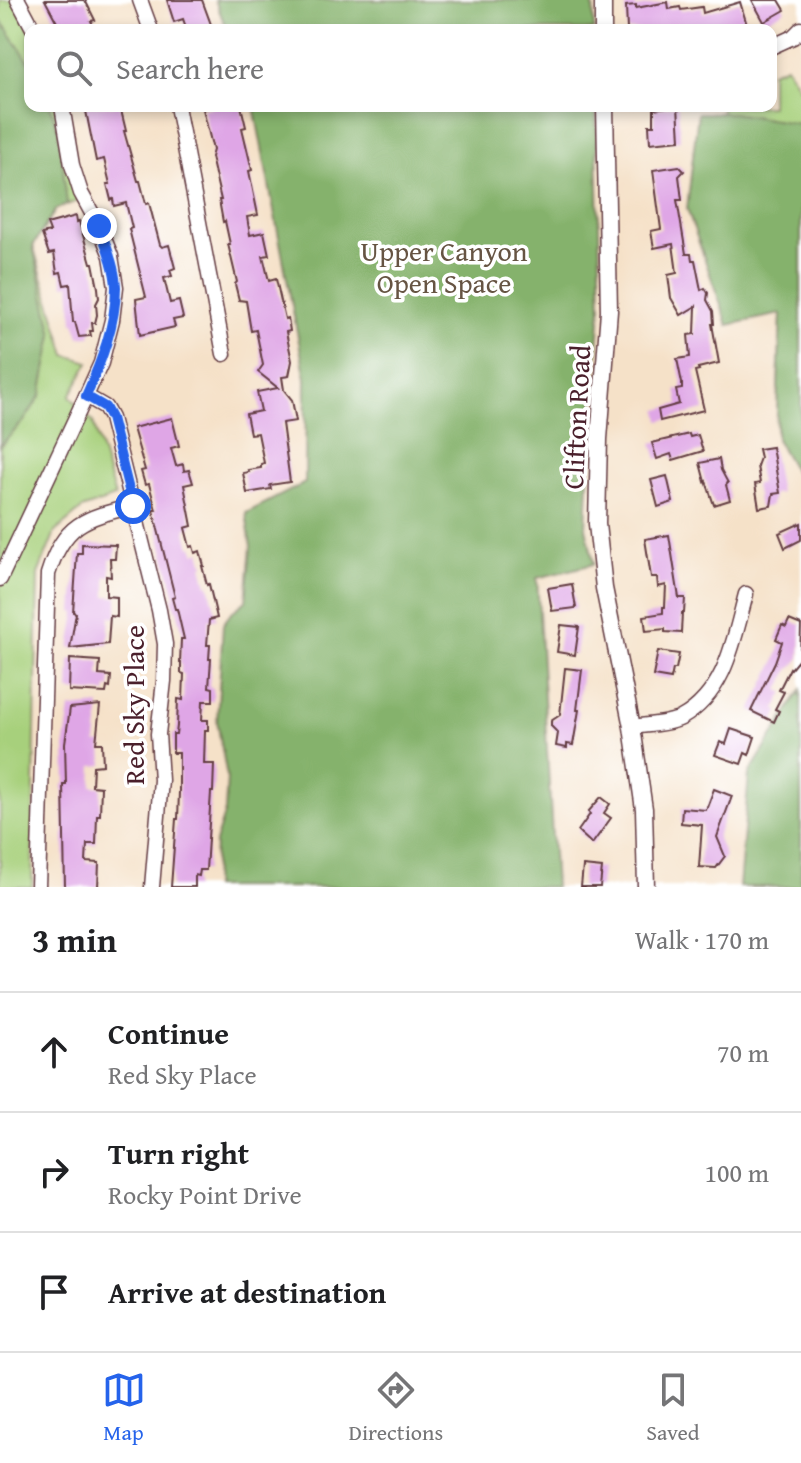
<!DOCTYPE html>
<html lang="en">
<head>
<meta charset="utf-8">
<style>
  :root { --surface:#fff; --page:#f6f6f6; --text:#202124; --muted:#757577; --line:#e0e0e0; --accent:#2563eb }
  body { margin:0; font-family:"Gentium Book Plus",serif; background:var(--page); color:var(--text) }
  .stop { position:absolute; width:24px; height:24px; margin:-18px; border:6px solid #2563eb; border-radius:50%; background:#fff }
  .stop.end { background:#2563eb; border-color:#fff; box-shadow:0 2px 8px #0008 }
  .list { margin:0; padding:0; list-style:none }
  h2 { display:flex; justify-content:space-between; align-items:center; height:104px; margin:0; padding:0 32px; font-size:34px }
  h2 small { font-size:26px; font-weight:400; color:var(--muted) }
  .list li { display:grid; grid-template-columns:52px 1fr auto; gap:24px; align-items:center; box-sizing:border-box; height:120px; padding:0 32px; border-top:2px solid var(--line) }
  .list b { display:block; font-size:30px; white-space:nowrap }
  .list p { margin:0; font-size:26px; white-space:nowrap; color:var(--muted) }
  .list em { font-size:26px; font-style:normal; color:var(--muted) }
  .icon { flex:none; width:44px; height:44px; fill:none; stroke:currentColor; stroke-width:2; stroke-linecap:round; stroke-linejoin:round }
  .map { position:relative; flex:none; width:801px; height:887px; overflow:hidden }
  .search { position:absolute; background:var(--surface); box-shadow:0 4px 12px #0003; left:24px; right:24px; top:24px; height:88px; display:flex; align-items:center; gap:20px; box-sizing:border-box; padding:0 28px; border-radius:16px; color:var(--muted); font-size:30px }
  .sheet { height:464px; background:var(--surface) }
  nav { display:flex; justify-content:space-around; align-items:center; box-sizing:border-box; height:112px; border-top:2px solid var(--line); background:var(--surface); font-size:22px; color:var(--muted) }
  nav a { display:grid; justify-items:center; gap:4px }
  nav .on { color:var(--accent) }
  .map>svg:first-child { display:block }
</style>
</head>
<body>
<div class="map">
<svg width="801" height="887" viewBox="0 0 801 887">
  <rect width="100%" height="100%" fill="#fff"/>
  <filter id="ink" filterUnits="userSpaceOnUse"><feTurbulence type="fractalNoise" baseFrequency=".0125" numOctaves="2"/><feDisplacementMap in="SourceGraphic" scale="16" xChannelSelector="R" yChannelSelector="G"/><feConvolveMatrix kernelMatrix="1 2 1 2 8 2 1 2 1" color-interpolation-filters="sRGB"/></filter>
  <filter id="wash" filterUnits="userSpaceOnUse"><feTurbulence type="fractalNoise" baseFrequency=".006" numOctaves="4" result="noise"/><feDisplacementMap in="SourceGraphic" scale="32" xChannelSelector="R" yChannelSelector="G"/><feGaussianBlur stdDeviation="1.8" result="paint"/><feColorMatrix in="noise" values="0 0 0 0 0 0 0 0 0 0 0 0 0 0 0 0 0 1.4 0 .05"/><feComposite in="paint" operator="in"/></filter>
  <g filter="url(#wash)">
    <rect width="100%" height="100%" fill="#f5e1c8"/>
    <!-- green -->
    <g fill="#a7d07c" stroke="#787854" stroke-width="2">
      <path d="M0 0H16L30 30V106H60L80 200 56 209 33 246 66 355 89 362 70 396 93 422 115 497 82 509 55 532 38 574 32 887H0Z"/>
      <path d="M786 66 801 91V433L776 439 788 144 727 152 721 106H771V72Z"/>
    </g>
    <!-- forest -->
    <g fill="#85b26c" stroke="#68684c" stroke-width="2">
      <path d="M215 0H593L594 30H227Z"/>
      <path d="M0 19 30 63V106H50L59 132 67 205 56 209 33 246 53 335 41 395 24 421 0 446Z"/>
      <path d="M254 106H596L601 309 589 462 586 528 594 564 537 578 555 887H213L215 842 225 811 227 777 217 721 223 624 232 612 246 601 251 546 246 513 305 483 306 379Z"/>
      <path d="M698 113H733L801 124V482L776 439 781 314 728 325 687 209Z"/>
      <path d="M801 690V887H739L749 774Z"/>
    </g>
    <g id="blocks">
      <!-- building -->
      <g fill="#dfa6e6">
        <path d="M45 0H85L95 20 91 21 93 25 83 30H61Z"/>
        <path d="M167 0H202L213 30H187L183 19 174 22Z"/>
        <path d="M752 0H779L785 10 764 22Z"/>
        <path d="M668 2 669 9 680 7 681 10 702 7 703 13 740 2 747 25 731 30H627L626 6 636 5V8Z"/>
        <path d="M85 106H120L126 131H124L138 181H140L146 204 149 203 160 245 162 247 169 245 175 268 170 270 172 276 164 278 170 303 179 301 183 318 173 320 175 327 140 335 136 299 146 297 129 229 132 228 126 203 114 206 113 199 111 200 107 184H110L104 159 96 161Z"/>
        <path d="M218 106H241L246 127 242 128 252 170 249 171 258 215 247 217 250 235 264 232 269 255 263 256 269 281 276 279 285 319 288 318 290 331 286 332 292 361 289 376 282 377 284 390 292 400 296 421 282 423 290 482 270 485 271 489 247 493 243 473 249 472 248 470 261 468V464L264 463 258 433 250 434 246 414 261 411 257 392 278 388 258 372 263 365 256 330 251 331 246 301 239 300 235 284 237 282 228 244H230L225 221 223 222 219 200H221L211 157 213 150 203 109Z"/>
        <path d="M673 106H678L680 140 650 143 649 125H654V109Z"/>
        <path d="M679 166 684 171 679 176 682 200H677L686 254H691L692 260H695L701 290 705 288 708 293 707 300 713 311 714 324H712L719 363 698 368 699 370 695 371 704 410 660 421 658 410 679 404 676 390 682 389V383L677 359 690 357 688 335 695 334 696 306 681 315 671 298 668 275 677 273 673 244 654 248 651 231 661 229 653 170Z"/>
        <path d="M76 216 77 222 79 221 91 263H93L98 288 99 298 96 304 97 315 95 323H92L93 331H90L91 336H89L79 337 75 322H73L70 284 64 285 61 272 57 273 54 253 49 254 42 234 50 232 47 224Z"/>
        <path d="M172 418 179 446 171 448 176 466 183 464 184 471 189 470 193 483 184 485 192 526 185 528 190 547 193 546 195 553 200 551 204 566H202L207 585 209 584 217 618 209 620 207 645H210L209 659H211L209 687 213 688V701H203L202 720H208V730H205L204 764H214L213 792H211L206 870H200L199 876 195 875V887H171L176 819H178L179 792V753H173V734H176L177 726 178 699 183 700 184 674 181 673V663H180L181 639H184L177 609H175L172 598 175 597 153 510H156L149 484 145 485 141 471 145 470 133 428Z"/>
        <path d="M689 434 690 437 698 435 703 451 673 460 671 454 657 459 652 443Z"/>
        <path d="M772 447 780 493 773 494 771 506 759 508 755 484 760 483 757 466 760 458 758 449Z"/>
        <path d="M719 459 721 470 728 483 726 485 730 500 714 505 706 481 705 482 700 463Z"/>
        <path d="M667 476 673 502 658 507 651 480Z"/>
        <path d="M801 523V540L785 548 779 533Z"/>
        <path d="M669 535 679 598H685L684 613H682L681 633 665 632V629L646 631 644 616 663 613V607H665L666 585 658 587 657 577H651L645 539Z"/>
        <path d="M82 544 116 545 115 559H110L111 577 106 576V596L117 597V617L110 616 108 644 70 648 76 613 73 612 77 553H82Z"/>
        <path d="M572 584 576 608 552 611 548 588Z"/>
        <path d="M789 620 801 625 800 658 791 669 790 668 779 690 784 692 775 709 779 711 774 722 751 711 775 662 782 642 776 639 782 625 786 627Z"/>
        <path d="M561 625 579 627 575 655 557 652Z"/>
        <path d="M658 651 679 654 676 669H673L671 679 653 676Z"/>
        <path d="M70 659 100 661 99 675 111 676 110 688 107 687 106 693 69 691Z"/>
        <path d="M565 668 582 670 577 710H579L573 745 567 744V748L556 746 558 733 551 726V721L560 715Z"/>
        <path d="M100 705 96 743H102L103 765 93 766 92 786 101 787 100 815H97L96 844H87L86 862 99 863 98 887H65L63 784H66L65 743 70 708Z"/>
        <path d="M731 729 755 737 749 755 745 753 741 764 715 755 720 742 726 744Z"/>
        <path d="M714 789 732 796 717 837 725 856 716 868 699 867 702 825 681 823 682 808 706 810Z"/>
        <path d="M601 797 610 804 604 813 611 818 592 844 578 831 590 814 588 812Z"/>
        <path d="M583 866 602 868 600 887H581Z"/>
      </g>
    </g>
  </g>
  <g filter="url(#ink)">
    <use href="#blocks" fill-opacity="0" stroke="#643c43" stroke-width="2"/>
    <g fill="none" stroke-linecap="round" stroke-linejoin="round">
      <!-- minor casing -->
      <g stroke="#643c43" stroke-width="17">
        <g id="minor">
          <path d="M18 0 34 30"/>
          <path d="M140 0 151 30"/>
          <path d="M771 47 793 37 801 29"/>
          <path d="M177 106 224 354"/>
          <path d="M86 396 105 407 111 418 159 610 165 644 164 681 158 734 161 780 152 887"/>
          <path d="M0 579 86 396 101 363 112 320 116 287 111 256 99 226 81 193 72 165 62 106"/>
          <path d="M632 727C645 725 670 724 681 718 726 693 734 639 746 594"/>
          <path d="M38 887 48 574C64 523 85 518 133 506"/>
        </g>
      </g>
      <!-- tertiary casing -->
      <g stroke="#643c43" stroke-width="19">
        <g id="tertiary">
          <path d="M603 0V30"/>
          <path d="M605 106 609 311 599 439 597 524 604 588 632 727 644 809 646 887"/>
        </g>
      </g>
      <!-- minor -->
      <use href="#minor" stroke="#fff" stroke-width="14"/>
      <!-- tertiary -->
      <use href="#tertiary" stroke="#fff" stroke-width="16"/>
    </g>
  </g>
  <g fill="none" stroke-linecap="round" stroke-linejoin="round" filter="url(#ink)">
    <!-- route -->
    <path stroke="#2563eb" stroke-width="10" d="M99 226C106 246 115 266 116 287 116 324 101 362 86 396L105 407 111 418 133 506"/>
  </g>
  <g text-anchor="middle" dominant-baseline="central" stroke-width="7" stroke-linejoin="round" paint-order="stroke">
    <!-- park labels -->
    <g font-size="28" fill="#665443" stroke="#fff">
      <text x="444" y="250">Upper Canyon<tspan x="444" dy="32">Open Space</tspan></text>
    </g>
    <!-- street labels -->
    <g font-size="28" fill="#4a1f2b" stroke="#fff">
      <text transform="translate(576 417) rotate(-87)">Clifton Road</text>
      <text transform="translate(133 705) rotate(-90)">Red Sky Place</text>
    </g>
  </g>
</svg>
<div class="stop" style="left:133px;top:506px"></div>
<div class="stop end" style="left:99px;top:226px"></div>
<div class="search"><svg class="icon" aria-label="search" viewBox="0 0 24 24"><circle cx="10" cy="10" r="6"/><path d="M15 15l6 6"/></svg>Search here</div>
</div>
<section class="sheet">
<h2>3 min<small>Walk · 170 m</small></h2>
<ul class="list">
<li><svg class="icon" aria-label="ahead" viewBox="0 0 24 24"><path d="M12 20V5M6 11l6-6 6 6"/></svg><div><b>Continue</b><p>Red Sky Place</p></div><em>70 m</em></li>
<li><svg class="icon" aria-label="right" viewBox="0 0 24 24"><path d="M7 20v-9h11M14 6l5 5-5 5"/></svg><div><b>Turn right</b><p>Rocky Point Drive</p></div><em>100 m</em></li>
<li><svg class="icon" aria-label="arrive" viewBox="0 0 24 24"><path d="M6 21V4h12l-3 4 3 4H6"/></svg><div><b>Arrive at destination</b></div></li>
</ul>
</section>
<nav>
<a class="on"><svg class="icon" aria-label="map" viewBox="0 0 24 24"><path d="M3 6l6-2 6 2 6-2v14l-6 2-6-2-6 2zM9 4v14M15 6v14"/></svg>Map</a>
<a><svg class="icon" aria-label="directions" viewBox="0 0 24 24"><path d="M12 3l9 9-9 9-9-9zM9 14v-3h6M13 9l2 2-2 2"/></svg>Directions</a>
<a><svg class="icon" aria-label="saved" viewBox="0 0 24 24"><path d="M7 4h10v16l-5-4-5 4z"/></svg>Saved</a>
</nav>
</body>
</html>
